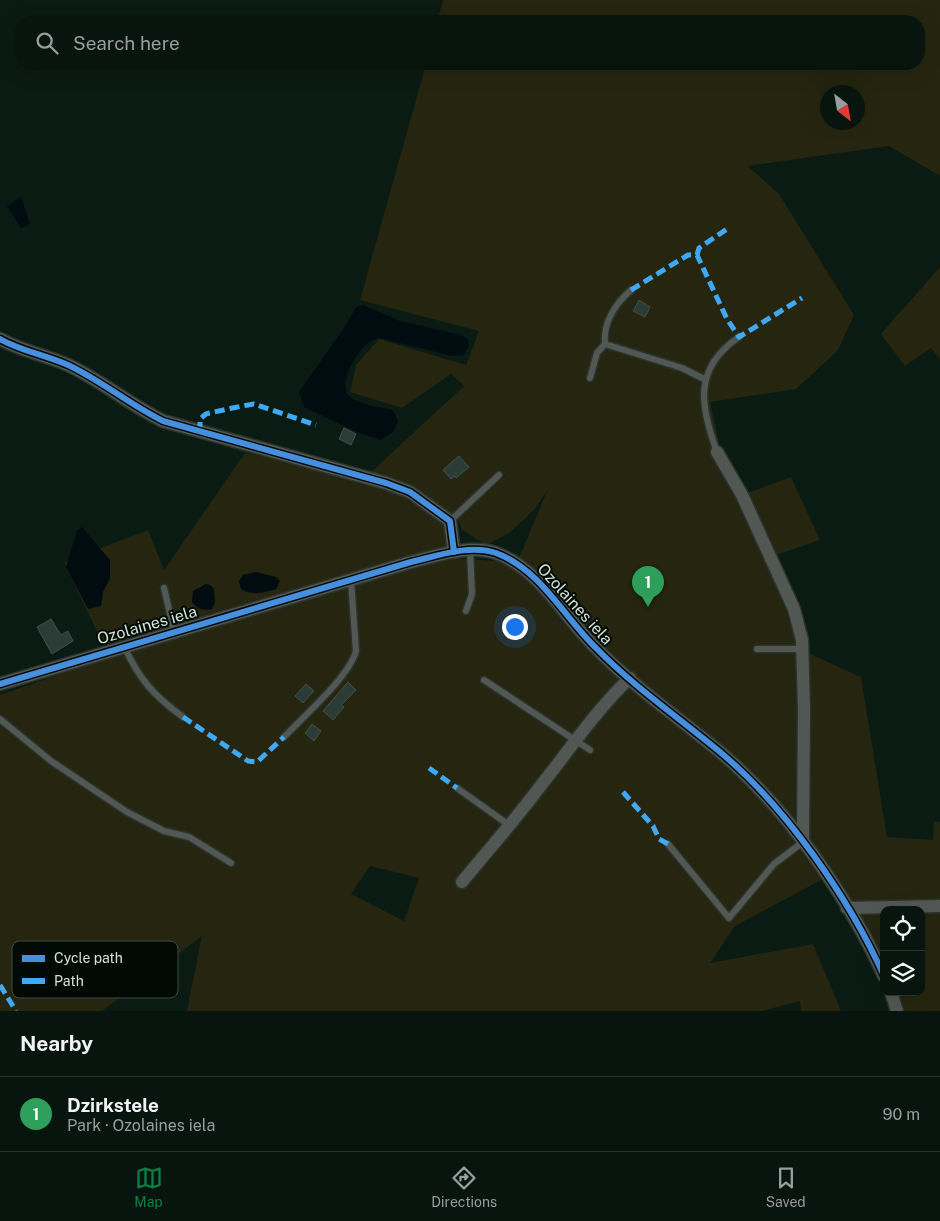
<!DOCTYPE html>
<html lang="en">
<head>
<meta charset="utf-8">
<style>
  :root { --surface:#08140e; --page:#111d17; --text:#f1f3f6; --muted:#989e9e; --line:#29332e; --accent:#0b8043 }
  body { margin:0; font-family:"Public Sans",sans-serif; background:var(--page); color:var(--text) }
  .controls { position:absolute; right:15px; bottom:15px; display:grid; overflow:hidden; border-radius:10px; box-shadow:0 5px 20px #0002 }
  .controls button { width:45px; height:45px; display:grid; place-items:center; padding:0; border:0; border-bottom:1px solid var(--line); background:var(--surface); color:var(--text); font:25px sans-serif }
  .compass { position:absolute; left:820px; top:85px; width:45px; height:45px; border-radius:50%; background:var(--surface); box-shadow:0 5px 20px #0002; rotate:149deg }
  .you { position:absolute; left:514px; top:626px; width:18px; height:18px; margin:-12px; border:4px solid #fff; border-radius:50%; background:#1a73e8; box-shadow:0 0 0 8px #1a73e833 }
  .badge { display:grid; place-items:center; width:32px; height:32px; border-radius:50%; background:var(--accent); color:#fff; font-size:16px; font-weight:700 }
  .pin { position:absolute; translate:-50% -41px; filter:drop-shadow(0 1px 2px #0008) }
  .pin::after { content:''; position:absolute; top:26px; width:18px; height:15px; background:inherit; clip-path:polygon(0 0,100% 0,50% 100%) }
  .list { margin:0; padding:0; list-style:none }
  h2 { display:flex; justify-content:space-between; align-items:center; height:65px; margin:0; padding:0 20px; font-size:21px }
  h2 small { font-size:16px; font-weight:400; color:var(--muted) }
  .list li { display:grid; grid-template-columns:32px 1fr auto; gap:15px; align-items:center; box-sizing:border-box; height:75px; padding:0 20px; border-top:1px solid var(--line) }
  .list b { display:block; font-size:19px; white-space:nowrap }
  .list p { margin:0; font-size:16px; white-space:nowrap; color:var(--muted) }
  .list em { font-size:16px; font-style:normal; color:var(--muted) }
  .icon { flex:none; width:28px; height:28px; fill:none; stroke:currentColor; stroke-width:2; stroke-linecap:round; stroke-linejoin:round }
  .map { position:relative; flex:none; width:940px; height:1011px; overflow:hidden }
  .search { position:absolute; background:var(--surface); box-shadow:0 5px 20px #0002; left:15px; right:15px; top:15px; height:55px; display:flex; align-items:center; gap:12px; box-sizing:border-box; padding:0 18px; border-radius:20px; color:var(--muted); font-size:19px }
  .sheet { height:140px; background:var(--surface) }
  nav { display:flex; justify-content:space-around; align-items:center; box-sizing:border-box; height:70px; border-top:1px solid var(--line); background:var(--surface); font-size:14px; color:var(--muted) }
  nav a { display:grid; justify-items:center; gap:2px }
  nav .on { color:var(--accent) }
  .map>svg:first-child { display:block }
</style>
</head>
<body>
<div class="map">
<svg width="940" height="1011" viewBox="0 0 940 1011">
  <rect width="100%" height="100%" fill="#0a1b13"/>
  <!-- green -->
  <g fill="#26250f" fill-rule="evenodd">
    <path d="M443 0H940V176L889 146 748 166 779 194 854 315 838 350 796 389 710 402 720 448 745 494 791 477 820 540 776 555 810 654 861 677 887 837 933 840 934 821 940 822V1011H900L897 1000 906 997 893 998 890 992H921V910H884V980L827 877 735 926 710 963 813 944 841 1011H801L800 1001 762 1011H187L202 936 102 1011H0V695L109 657 64 562 148 530 164 570 245 453 369 474 464 386 451 374 402 408 350 392 356 365 379 339 466 365 479 331 360 300 426 64H919V21H437ZM828 92H858V122H828ZM509 472 458 519 462 530 486 545 509 533 533 511 547 491 515 568 497 561 452 558 448 520ZM370 866 419 878 404 921 351 894Z"/>
    <path d="M940 267V359L931 348 905 366 881 334Z"/>
  </g>
  <!-- water -->
  <g fill="#010c10">
    <path d="M21 197 30 224 21 228 7 206Z"/>
    <path d="M363 305 400 321 461 335 468 339 469 346 464 355 452 356 379 338C376 339 371 340 369 342 357 350 337 384 349 396 359 405 381 407 393 410L398 421 394 431 381 440 359 433 304 407 299 392 346 325 356 307Z"/>
    <path d="M82 527 110 560V579L103 592 101 606 88 609 66 567 77 530Z"/>
    <path d="M256 572 276 577 280 581 276 589C263 593 253 596 241 589L239 581 243 575Z"/>
    <path d="M206 584 210 585 214 589 215 603 212 609C203 611 197 609 192 602L193 591Z"/>
  </g>
  <!-- building -->
  <g fill="#2b3c37" stroke="#40504c">
    <path d="M639 300 650 307 645 317 633 311Z"/>
    <path d="M344 428 356 434 351 445 339 439Z"/>
    <path d="M459 456 469 467 456 478 455 476 451 479 443 470Z"/>
    <path d="M51 619 61 635 68 631 73 641 52 654 37 627Z"/>
    <path d="M348 682 356 690 341 705 344 707 333 720 323 711Z"/>
    <path d="M306 684 314 691 303 703 295 696Z"/>
    <path d="M312 724 321 731 314 741 305 733Z"/>
  </g>
  <g fill="none" stroke-linecap="round" stroke-linejoin="round">
    <!-- service casing -->
    <g stroke="#28352f" stroke-width="9">
      <g id="service">
        <path d="M605 344C603 323 615 304 631 290"/>
        <path d="M590 378 597 353 605 344 682 368 704 379"/>
        <path d="M717 452C700 406 693 368 739 337"/>
        <path d="M450 521 499 475"/>
        <path d="M164 588 174 631"/>
        <path d="M466 611 472 594 470 550"/>
        <path d="M124 646C139 679 154 696 183 717"/>
        <path d="M757 649H802"/>
        <path d="M484 680 590 750"/>
        <path d="M0 719 51 761 127 812 164 831 189 837 231 863"/>
        <path d="M284 737C304 716 349 677 356 651L351 580"/>
        <path d="M457 788 509 825"/>
        <path d="M668 844 729 918 774 864 803 842"/>
      </g>
    </g>
    <!-- minor casing -->
    <g stroke="#28352f" stroke-width="15">
      <g id="minor">
        <path d="M0 339C21 351 46 355 68 365 102 381 130 405 163 421L386 483 410 492 450 521 454 552"/>
        <path d="M717 452 742 495 794 609 802 640 804 709 803 842"/>
        <path d="M0 684 411 562C437 556 469 544 496 553 541 570 563 616 596 648 634 687 679 718 720 752 786 807 849 898 884 976"/>
        <path d="M462 882C488 850 517 818 542 784 571 748 596 710 630 678"/>
        <path d="M847 908 940 906"/>
        <path d="M891 992 897 1011"/>
      </g>
    </g>
    <!-- service -->
    <use href="#service" stroke="#535753" stroke-width="6"/>
    <!-- minor -->
    <use href="#minor" stroke="#535753" stroke-width="12"/>
    <!-- quiet -->
    <g stroke="#3fa9f5" stroke-width="5" stroke-dasharray="10 5" stroke-linecap="butt">
      <path d="M697 255 699 248 727 229"/>
      <path d="M631 290 688 255H697L727 319 739 337 802 298"/>
      <path d="M200 432V419C201 419 205 414 206 414 208 413 251 404 254 404L316 425"/>
      <path d="M183 717 248 761 257 762 284 737"/>
      <path d="M429 768 457 788"/>
      <path d="M623 792 653 826 659 839 668 844"/>
      <path d="M0 985 16 1011"/>
    </g>
    <!-- cycleway casing -->
    <g stroke="#010904" stroke-width="9">
      <g id="cycleway">
        <path d="M0 339C21 351 46 355 68 365 102 381 130 405 163 421L386 483 410 492 450 521 454 552"/>
        <path d="M0 684 411 562C437 556 469 544 496 553 541 570 563 616 596 648 634 687 679 718 720 752 786 807 849 898 884 976"/>
      </g>
    </g>
    <!-- cycleway -->
    <use href="#cycleway" stroke="#468fdf" stroke-width="6"/>
  </g>
  <g text-anchor="middle" dominant-baseline="central" stroke-width="4" stroke-linejoin="round" paint-order="stroke">
    <!-- street labels -->
    <g font-size="16" fill="#d2e4da" stroke="#010904">
      <text transform="translate(575 604) rotate(48)">Ozolaines iela</text>
      <text transform="translate(147 625) rotate(-16)">Ozolaines iela</text>
    </g>
  </g>
  <!-- legend -->
  <rect x="12" y="941" width="166" height="57" rx="8" fill="#010904" stroke="#404b44" stroke-width="1"/>
  <rect x="22" y="955" width="23" height="7" fill="#468fdf"/>
  <rect x="22" y="978" width="23" height="6" fill="#3fa9f5"/>
  <g font-size="14" fill="#d2e4da">
    <text x="54" y="963">Cycle path</text>
    <text x="54" y="986">Path</text>
  </g>
</svg>
<div class="controls">
<button><svg class="icon" aria-label="locate" viewBox="0 0 24 24"><circle cx="12" cy="12" r="6"/><path d="M12 2v4M12 18v4M2 12h4M18 12h4"/></svg></button>
<button><svg class="icon" aria-label="layers" viewBox="0 0 24 24"><path d="M12 4l9 5-9 5-9-5zM3 14l9 5 9-5"/></svg></button>
</div>
<svg class="compass" viewBox="-18 -18 36 36"><path d="M0-13l5 13h-10z" fill="#e53935"/><path d="M0 13l5-13h-10z" fill="#989e9e"/></svg>
<div class="you"></div>
<div class="pin badge" style="left:648px;top:607px;background:#2e9e5b">1</div>
<div class="search"><svg class="icon" aria-label="search" viewBox="0 0 24 24"><circle cx="10" cy="10" r="6"/><path d="M15 15l6 6"/></svg>Search here</div>
</div>
<section class="sheet">
<h2>Nearby<small></small></h2>
<ul class="list">
<li><span class="badge" style="background:#2e9e5b">1</span><div><b>Dzirkstele</b><p>Park · Ozolaines iela</p></div><em>90 m</em></li>
</ul>
</section>
<nav>
<a class="on"><svg class="icon" aria-label="map" viewBox="0 0 24 24"><path d="M3 6l6-2 6 2 6-2v14l-6 2-6-2-6 2zM9 4v14M15 6v14"/></svg>Map</a>
<a><svg class="icon" aria-label="directions" viewBox="0 0 24 24"><path d="M12 3l9 9-9 9-9-9zM9 14v-3h6M13 9l2 2-2 2"/></svg>Directions</a>
<a><svg class="icon" aria-label="saved" viewBox="0 0 24 24"><path d="M7 4h10v16l-5-4-5 4z"/></svg>Saved</a>
</nav>
</body>
</html>
